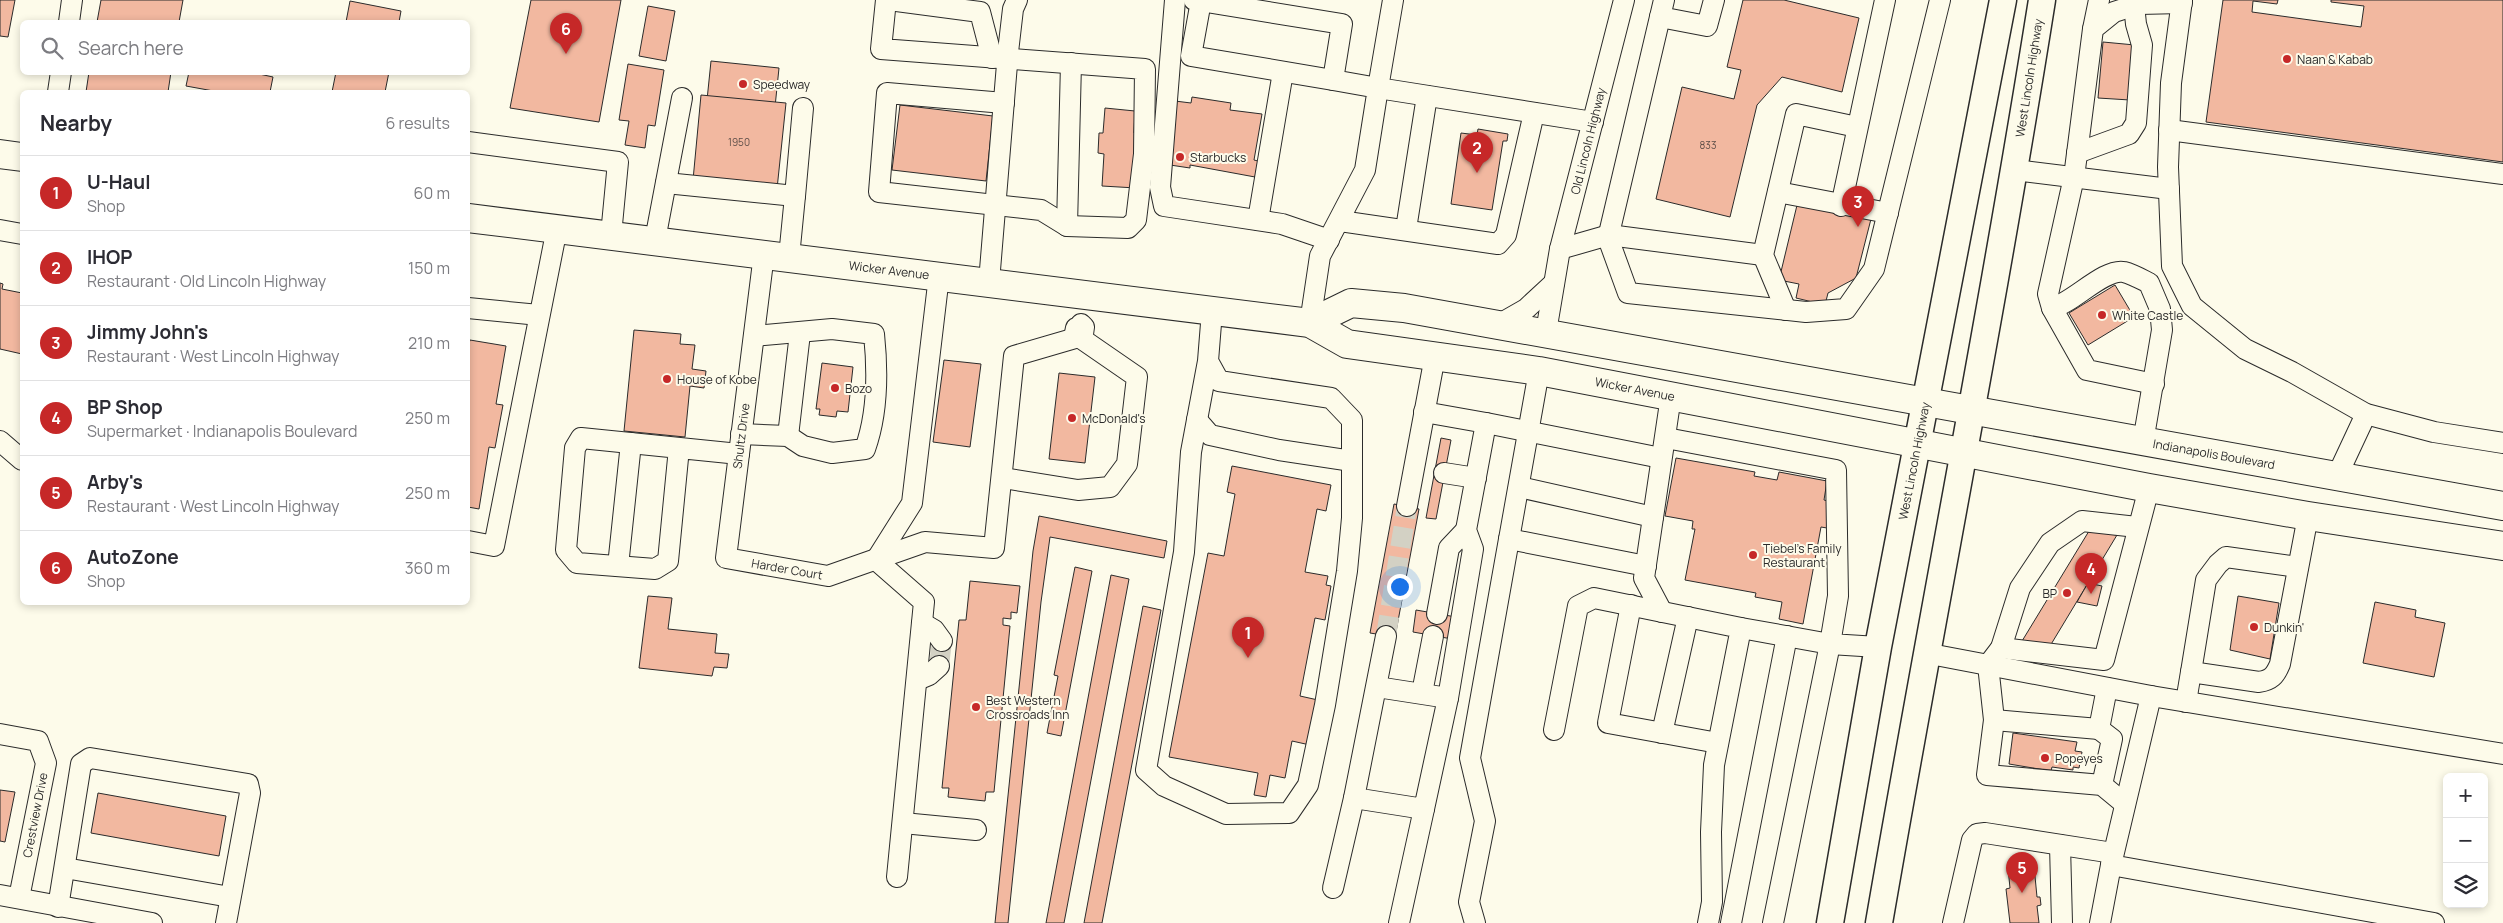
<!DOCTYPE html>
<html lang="en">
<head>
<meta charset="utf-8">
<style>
  :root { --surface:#fff; --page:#f7f7f7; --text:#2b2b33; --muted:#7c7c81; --line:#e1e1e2; --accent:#c62828 }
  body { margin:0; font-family:Manrope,sans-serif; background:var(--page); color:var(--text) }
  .controls { position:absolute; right:15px; bottom:15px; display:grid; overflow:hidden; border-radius:8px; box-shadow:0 2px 8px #0003 }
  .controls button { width:45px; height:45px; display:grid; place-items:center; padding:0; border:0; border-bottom:1px solid var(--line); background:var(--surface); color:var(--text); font:25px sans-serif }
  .you { position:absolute; left:1399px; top:586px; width:18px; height:18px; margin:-12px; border:4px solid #fff; border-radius:50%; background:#1a73e8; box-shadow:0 0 0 8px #1a73e833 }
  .badge { display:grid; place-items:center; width:32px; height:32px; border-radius:50%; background:var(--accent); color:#fff; font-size:16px; font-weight:700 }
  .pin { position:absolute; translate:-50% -41px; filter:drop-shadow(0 1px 2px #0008) }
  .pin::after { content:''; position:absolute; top:26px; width:18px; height:15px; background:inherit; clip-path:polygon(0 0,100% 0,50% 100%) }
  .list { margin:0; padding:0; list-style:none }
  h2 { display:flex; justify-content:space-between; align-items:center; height:65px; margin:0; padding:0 20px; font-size:21px }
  h2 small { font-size:16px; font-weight:400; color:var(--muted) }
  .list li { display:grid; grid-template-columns:32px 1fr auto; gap:15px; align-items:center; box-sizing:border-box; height:75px; padding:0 20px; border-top:1px solid var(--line) }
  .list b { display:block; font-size:19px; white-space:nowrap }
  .list p { margin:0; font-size:16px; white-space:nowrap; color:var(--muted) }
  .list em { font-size:16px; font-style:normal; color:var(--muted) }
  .icon { flex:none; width:28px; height:28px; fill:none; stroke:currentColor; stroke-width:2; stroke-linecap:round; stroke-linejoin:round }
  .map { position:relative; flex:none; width:2503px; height:923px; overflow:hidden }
  .search { position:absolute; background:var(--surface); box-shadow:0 2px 8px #0003; left:20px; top:20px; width:450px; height:55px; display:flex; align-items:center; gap:12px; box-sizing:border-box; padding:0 18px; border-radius:8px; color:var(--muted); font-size:19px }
  .panel { position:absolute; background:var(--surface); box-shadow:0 2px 8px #0003; left:20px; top:90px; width:450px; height:515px; border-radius:8px }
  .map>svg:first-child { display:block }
</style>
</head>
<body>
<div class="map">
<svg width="2503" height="923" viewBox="0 0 2503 923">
  <rect width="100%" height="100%" fill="#fdfbea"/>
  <!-- building -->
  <g fill="#f2b8a0" stroke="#2b2b2b">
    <path d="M0 0H15L8 37 0 36Z"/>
    <path d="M101 0H183L179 22H97Z"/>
    <path d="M531 0H621L599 122 510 108Z"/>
    <path d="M1743 0H1784L1859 18 1842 92 1782 77 1757 105 1730 217 1656 199 1682 87 1734 99 1741 70 1727 67Z"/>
    <path d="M2223 0H2278L2277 4 2253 1 2252 12 2361 27 2364 6 2331 2V0H2503V162L2206 122Z"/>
    <path d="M350 1 401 11 399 22H346Z"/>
    <path d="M648 6 675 11 666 61 639 56Z"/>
    <path d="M2103 42 2135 45 2130 100 2098 98Z"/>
    <path d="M711 61 779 68 775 107 707 100Z"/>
    <path d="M628 64 664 70 655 126 648 125 645 148 625 145 629 121 619 120Z"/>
    <path d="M89 72H171L168 92H86Z"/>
    <path d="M189 72H250L273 77 270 92H219L186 86Z"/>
    <path d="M336 72H389L385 92H332Z"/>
    <path d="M701 95 786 103 777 189 693 180Z"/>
    <path d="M1192 97 1231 103 1230 110 1262 114 1254 160 1258 161 1255 177 1190 165V168L1170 165 1175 101 1191 103Z"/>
    <path d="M900 105 993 116 986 181 892 170Z"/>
    <path d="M1105 108 1135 111 1134 133H1140L1136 188 1102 186 1104 154 1098 153 1099 133H1103Z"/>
    <path d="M1478 129 1508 134 1507 141H1503L1492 210 1451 204 1461 133 1477 135Z"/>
    <path d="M1798 201 1871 219 1856 278 1828 293 1825 305 1796 298 1799 284 1779 280Z"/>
    <path d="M0 283 3 284 2 289 22 293V354L0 349Z"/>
    <path d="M2115 285 2134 317 2088 345 2069 313Z"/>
    <path d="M634 330 681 334 680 344 695 345 692 369 706 371 704 388 690 386 685 437 624 431Z"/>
    <path d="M470 340 506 346 496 404 503 405 495 448 489 447 479 509 468 507V347Z"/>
    <path d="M944 360 981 364 970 447 933 442Z"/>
    <path d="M822 363 853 367 848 412 837 411 836 417 819 415 820 409H816Z"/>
    <path d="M1059 373 1095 377 1085 463 1049 459Z"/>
    <path d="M1441 438 1451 440 1436 519 1426 518Z"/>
    <path d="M1676 458 1755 472 1754 476 1777 480 1779 472 1827 481 1824 500 1832 502 1827 528 1821 527 1803 624 1779 619 1782 602 1755 597 1756 593 1685 580 1695 529H1692L1693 521 1665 516Z"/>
    <path d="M1232 466 1331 485 1326 511 1317 509 1305 572 1328 576 1326 585 1331 586 1325 620 1315 618 1300 696 1318 700 1310 745 1292 741 1285 778 1270 775 1266 797 1254 795 1258 773 1169 757 1208 553 1224 556 1235 494 1227 492Z"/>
    <path d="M1394 504 1419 509 1395 637 1370 633Z"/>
    <path d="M1039 516 1167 541 1164 558 1050 537 1041 602 1008 923H995L1033 551Z"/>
    <path d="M2089 531 2117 535 2047 651 2019 646Z"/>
    <path d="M1075 567 1092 571 1061 736 1047 733 1058 676 1054 675Z"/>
    <path d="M1111 575 1129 579 1064 923H1046Z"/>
    <path d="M970 581 1020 586 1017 613 1011 612V619L1003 618V625L1010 626 994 792H986L985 801 948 797 949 788H942L959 620H966Z"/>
    <path d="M2088 583 2102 586 2097 606 2077 602Z"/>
    <path d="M648 596 672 598 668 629 717 634 715 653 729 654 727 668 714 667 712 676 639 668Z"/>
    <path d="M2238 596 2279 603 2270 659 2230 650Z"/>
    <path d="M2375 602 2416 610 2415 617 2445 623 2434 677 2363 663Z"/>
    <path d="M1143 606 1161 610 1102 923H1084Z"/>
    <path d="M1416 610 1456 617 1452 639 1413 632Z"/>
    <path d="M2013 733 2077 742 2075 751 2082 752 2079 768 2073 767V770L2052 767 2051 771 2009 764Z"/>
    <path d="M0 790 15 792 5 842 0 841Z"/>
    <path d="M98 793 226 816 219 856 91 833Z"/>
    <path d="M2034 866 2037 897H2040L2041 905 2037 906 2039 923H2010L2006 889 2010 888 2008 868Z"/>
  </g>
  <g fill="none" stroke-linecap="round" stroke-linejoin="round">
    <!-- minor-tunnel -->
    <g stroke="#d3d1c4" stroke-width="20" stroke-dasharray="20 10" stroke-linecap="butt">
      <path d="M1386 636 1407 506"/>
      <path d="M939 666 942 641"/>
    </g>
    <!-- minor casing -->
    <g stroke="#2b2b2b" stroke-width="22">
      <g id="minor">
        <path d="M886 0 881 49 1145 69 1144 154 1136 220 1128 228 1067 226 1041 210 879 192 887 93 1004 103"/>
        <path d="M889 0 980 12 992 58"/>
        <path d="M1175 0 1160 187 1164 206 1282 224 1329 240"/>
        <path d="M1194 0 1342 24 1333 80 1378 88 1365 170 1320 256 1310 323"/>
        <path d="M1393 0 1378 88 1593 122"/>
        <path d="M1664 0 1608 238 1628 293 1806 312 1846 309 1874 269 1940 0"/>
        <path d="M2182 0 2171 83 2168 167 2172 266 2192 306 2245 349 2292 372 2366 414 2434 432 2503 443"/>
        <path d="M1201 1 1191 56 1333 80"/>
        <path d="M1660 17 1707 26 1714 0"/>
        <path d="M69 22 72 0"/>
        <path d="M2093 29 2099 0"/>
        <path d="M58 92 61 72"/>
        <path d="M2169 130 2503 174"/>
        <path d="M468 142 618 162 611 235"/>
        <path d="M2077 153 2129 134 2136 123 2142 45 2136 24 2134 5"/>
        <path d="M2015 170 2169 189"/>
        <path d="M666 183 795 196 803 108"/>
        <path d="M1778 192 1888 213"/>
        <path d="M1841 206 1885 0"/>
        <path d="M1258 220 1283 72"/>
        <path d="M1340 221 1498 244 1506 235 1534 113"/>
        <path d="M1067 226 1071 63"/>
        <path d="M1406 229 1427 96"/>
        <path d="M0 230 22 234"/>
        <path d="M655 240 682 98"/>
        <path d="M1560 249 1609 235 1763 255"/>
        <path d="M764 254 726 558 828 576 925 542 994 548 1014 356 1079 337 1083 334 1084 327 1081 324"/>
        <path d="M789 257 795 196"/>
        <path d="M989 282 1008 52 1013 9 1017 0"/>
        <path d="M468 308 539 315"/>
        <path d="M2052 308C2073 303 2104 268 2124 272 2132 274 2141 279 2149 283L2160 309 2162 330 2143 442"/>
        <path d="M1786 310 1763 255 1796 114 1857 127"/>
        <path d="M1498 325 1526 309 1554 283"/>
        <path d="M1546 332 1560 249 1624 0"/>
        <path d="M1208 361 1191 452 1184 552 1146 770 1164 786 1226 814 1289 813 1308 785 1325 705 1347 571 1352 518V420L1331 398 1219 381 1208 361 1212 311"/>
        <path d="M2154 384 2087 370 2052 308 2048 294 2074 177 2093 29 2114 12 2139 4 2182 3"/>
        <path d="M1197 420 1210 435 1279 450 1352 461"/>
        <path d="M1486 423 1661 458"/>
        <path d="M741 434 788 436 803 446 832 453 865 449C878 413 878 372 874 334L832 329 754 336"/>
        <path d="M788 436 800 333"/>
        <path d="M1666 438 1836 470 1838 596 1830 644 1878 647"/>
        <path d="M0 441 22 460"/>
        <path d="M679 448 668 561 655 569 577 563 566 550 575 448 581 438 739 454"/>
        <path d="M1444 473 1476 478"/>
        <path d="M2337 476 2366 414"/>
        <path d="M1003 478 1078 490 1110 487 1127 464 1137 377 1079 337 1075 333 1076 328"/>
        <path d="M1519 487 1653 517"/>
        <path d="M1407 506 1435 356"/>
        <path d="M1509 539 1646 566"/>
        <path d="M468 541 494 546 557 228"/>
        <path d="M876 560 924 602 897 877"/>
        <path d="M876 560 912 503 939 276"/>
        <path d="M618 566 631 443"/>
        <path d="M1631 605 1608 723 1718 743"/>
        <path d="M1662 612 1644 578 1671 396"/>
        <path d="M1437 614 1449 548 1466 530"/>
        <path d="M922 623 934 630 942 641"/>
        <path d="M1741 628 1830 644 1773 923"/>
        <path d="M1386 636 1354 798 1424 809 1448 698 1473 549 1466 530 1486 423 1424 412"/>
        <path d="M2001 648 2020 588 2050 543 2082 521 2137 527"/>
        <path d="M1925 653 2151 696 2503 754"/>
        <path d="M2191 672 2206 580 2218 564 2226 557 2298 567"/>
        <path d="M917 680 929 675 939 666"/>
        <path d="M1377 687 1448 698"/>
        <path d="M1422 693 1433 636"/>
        <path d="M2186 702 2191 672 2259 682C2271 680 2275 676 2280 664L2308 516"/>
        <path d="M1994 720 2099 729"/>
        <path d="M1554 730 1578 606 1594 598 1741 628 1714 765 1711 832 1712 902 1708 923"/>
        <path d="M1662 733 1688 617"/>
        <path d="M0 734 38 741 46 763 19 898"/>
        <path d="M2102 785 2112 739 2099 729 2107 688"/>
        <path d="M2125 804 2102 785 1987 775 1994 720 1988 665 2001 648 2104 660 2149 488"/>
        <path d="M903 823 976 830"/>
        <path d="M2060 845 2062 923"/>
        <path d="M2111 865 2434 923"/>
        <path d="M65 868 230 897"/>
        <path d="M1333 888 1354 798"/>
        <path d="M0 895 152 923"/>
        <path d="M58 907 81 764 90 758 248 784 250 793 226 923"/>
        <path d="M1399 923 1424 809"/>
        <path d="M1475 923 1469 902 1485 821 1470 758 1539 371"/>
        <path d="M1731 923 1787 636"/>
        <path d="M1953 923 1972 840 1977 834 1985 833 2113 853"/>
        <path d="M2100 923 2111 865 2151 696"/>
      </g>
    </g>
    <!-- major casing -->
    <g stroke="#2b2b2b" stroke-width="29">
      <g id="major">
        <path d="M1830 923 1878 647 2003 0"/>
        <path d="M1879 923C1932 615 1993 309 2042 0"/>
      </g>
    </g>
    <!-- highway casing -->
    <g stroke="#2b2b2b" stroke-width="30">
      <g id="highway">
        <path d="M0 154 22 157"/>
        <path d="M468 218 1310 323 1347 344 1539 371 2149 488 2308 516 2503 546"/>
        <path d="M1310 323 1351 303 1404 308 2503 506"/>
      </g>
    </g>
    <!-- minor -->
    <use href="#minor" stroke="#fdfbea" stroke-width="20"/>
    <!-- major -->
    <use href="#major" stroke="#fdfbea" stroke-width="26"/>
    <!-- highway -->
    <use href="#highway" stroke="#fdfbea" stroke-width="28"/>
  </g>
  <!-- markers -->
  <g fill="#c62828" stroke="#fdfbea" stroke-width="2">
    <circle cx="2287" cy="59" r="5"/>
    <circle cx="743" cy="84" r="5"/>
    <circle cx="1180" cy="157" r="5"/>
    <circle cx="2102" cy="315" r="5"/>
    <circle cx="667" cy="379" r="5"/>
    <circle cx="835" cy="388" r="5"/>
    <circle cx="1072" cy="418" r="5"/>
    <circle cx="1753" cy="555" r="5"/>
    <circle cx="2067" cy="593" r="5"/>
    <circle cx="2254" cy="627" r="5"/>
    <circle cx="976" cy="707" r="5"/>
    <circle cx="2045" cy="758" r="5"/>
  </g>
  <g text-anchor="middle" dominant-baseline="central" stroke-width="4" stroke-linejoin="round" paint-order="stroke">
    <!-- number labels -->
    <g font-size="10" fill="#5d4e48">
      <text x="739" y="142">1950</text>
      <text x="1708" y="145">833</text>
    </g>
    <!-- poi labels -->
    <g font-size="12" fill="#2b2b2b" stroke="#fdfbea" text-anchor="start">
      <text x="2297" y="59">Naan &amp; Kabab</text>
      <text x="753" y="84">Speedway</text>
      <text x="1190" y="157">Starbucks</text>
      <text x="2112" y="315">White Castle</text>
      <text x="677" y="379">House of Kobe</text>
      <text x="845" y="388">Bozo</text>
      <text x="1082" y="418">McDonald's</text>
      <text x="1763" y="548">Tiebel's Family<tspan x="1763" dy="14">Restaurant</tspan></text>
      <text x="2057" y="593" text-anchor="end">BP</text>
      <text x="2264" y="627">Dunkin'</text>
      <text x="986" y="700">Best Western<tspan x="986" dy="14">Crossroads Inn</tspan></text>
      <text x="2055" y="758">Popeyes</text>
    </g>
    <!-- street labels -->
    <g font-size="12" fill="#2b2b2b" stroke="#fdfbea">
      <text transform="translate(2029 78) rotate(-81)">West Lincoln Highway</text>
      <text transform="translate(1588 141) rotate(-76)">Old Lincoln Highway</text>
      <text transform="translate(889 270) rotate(7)">Wicker Avenue</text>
      <text transform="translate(1635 389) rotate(11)">Wicker Avenue</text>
      <text transform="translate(741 436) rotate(-83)">Shultz Drive</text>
      <text transform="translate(2214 454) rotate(10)">Indianapolis Boulevard</text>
      <text transform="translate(1914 461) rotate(-79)">West Lincoln Highway</text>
      <text transform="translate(787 569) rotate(10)">Harder Court</text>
      <text transform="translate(35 815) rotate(-79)">Crestview Drive</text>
    </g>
  </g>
</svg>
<div class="controls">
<button>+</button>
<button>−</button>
<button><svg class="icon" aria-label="layers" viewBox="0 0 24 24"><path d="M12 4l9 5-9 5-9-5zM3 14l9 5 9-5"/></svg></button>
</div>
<div class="you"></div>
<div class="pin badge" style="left:1248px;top:658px">1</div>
<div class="pin badge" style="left:1477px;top:173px">2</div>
<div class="pin badge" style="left:1858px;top:227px">3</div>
<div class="pin badge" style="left:2091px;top:594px">4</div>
<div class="pin badge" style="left:2022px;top:893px">5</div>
<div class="pin badge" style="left:566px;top:54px">6</div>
<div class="search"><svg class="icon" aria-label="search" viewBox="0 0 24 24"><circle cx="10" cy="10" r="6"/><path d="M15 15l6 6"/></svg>Search here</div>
<section class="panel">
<h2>Nearby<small>6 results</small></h2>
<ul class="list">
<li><span class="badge">1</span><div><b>U-Haul</b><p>Shop</p></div><em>60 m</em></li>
<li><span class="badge">2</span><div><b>IHOP</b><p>Restaurant · Old Lincoln Highway</p></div><em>150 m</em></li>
<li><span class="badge">3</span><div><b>Jimmy John's</b><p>Restaurant · West Lincoln Highway</p></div><em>210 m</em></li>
<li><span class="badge">4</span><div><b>BP Shop</b><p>Supermarket · Indianapolis Boulevard</p></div><em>250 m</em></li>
<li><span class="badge">5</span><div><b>Arby's</b><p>Restaurant · West Lincoln Highway</p></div><em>250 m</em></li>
<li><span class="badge">6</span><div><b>AutoZone</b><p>Shop</p></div><em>360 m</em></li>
</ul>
</section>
</div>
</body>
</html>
